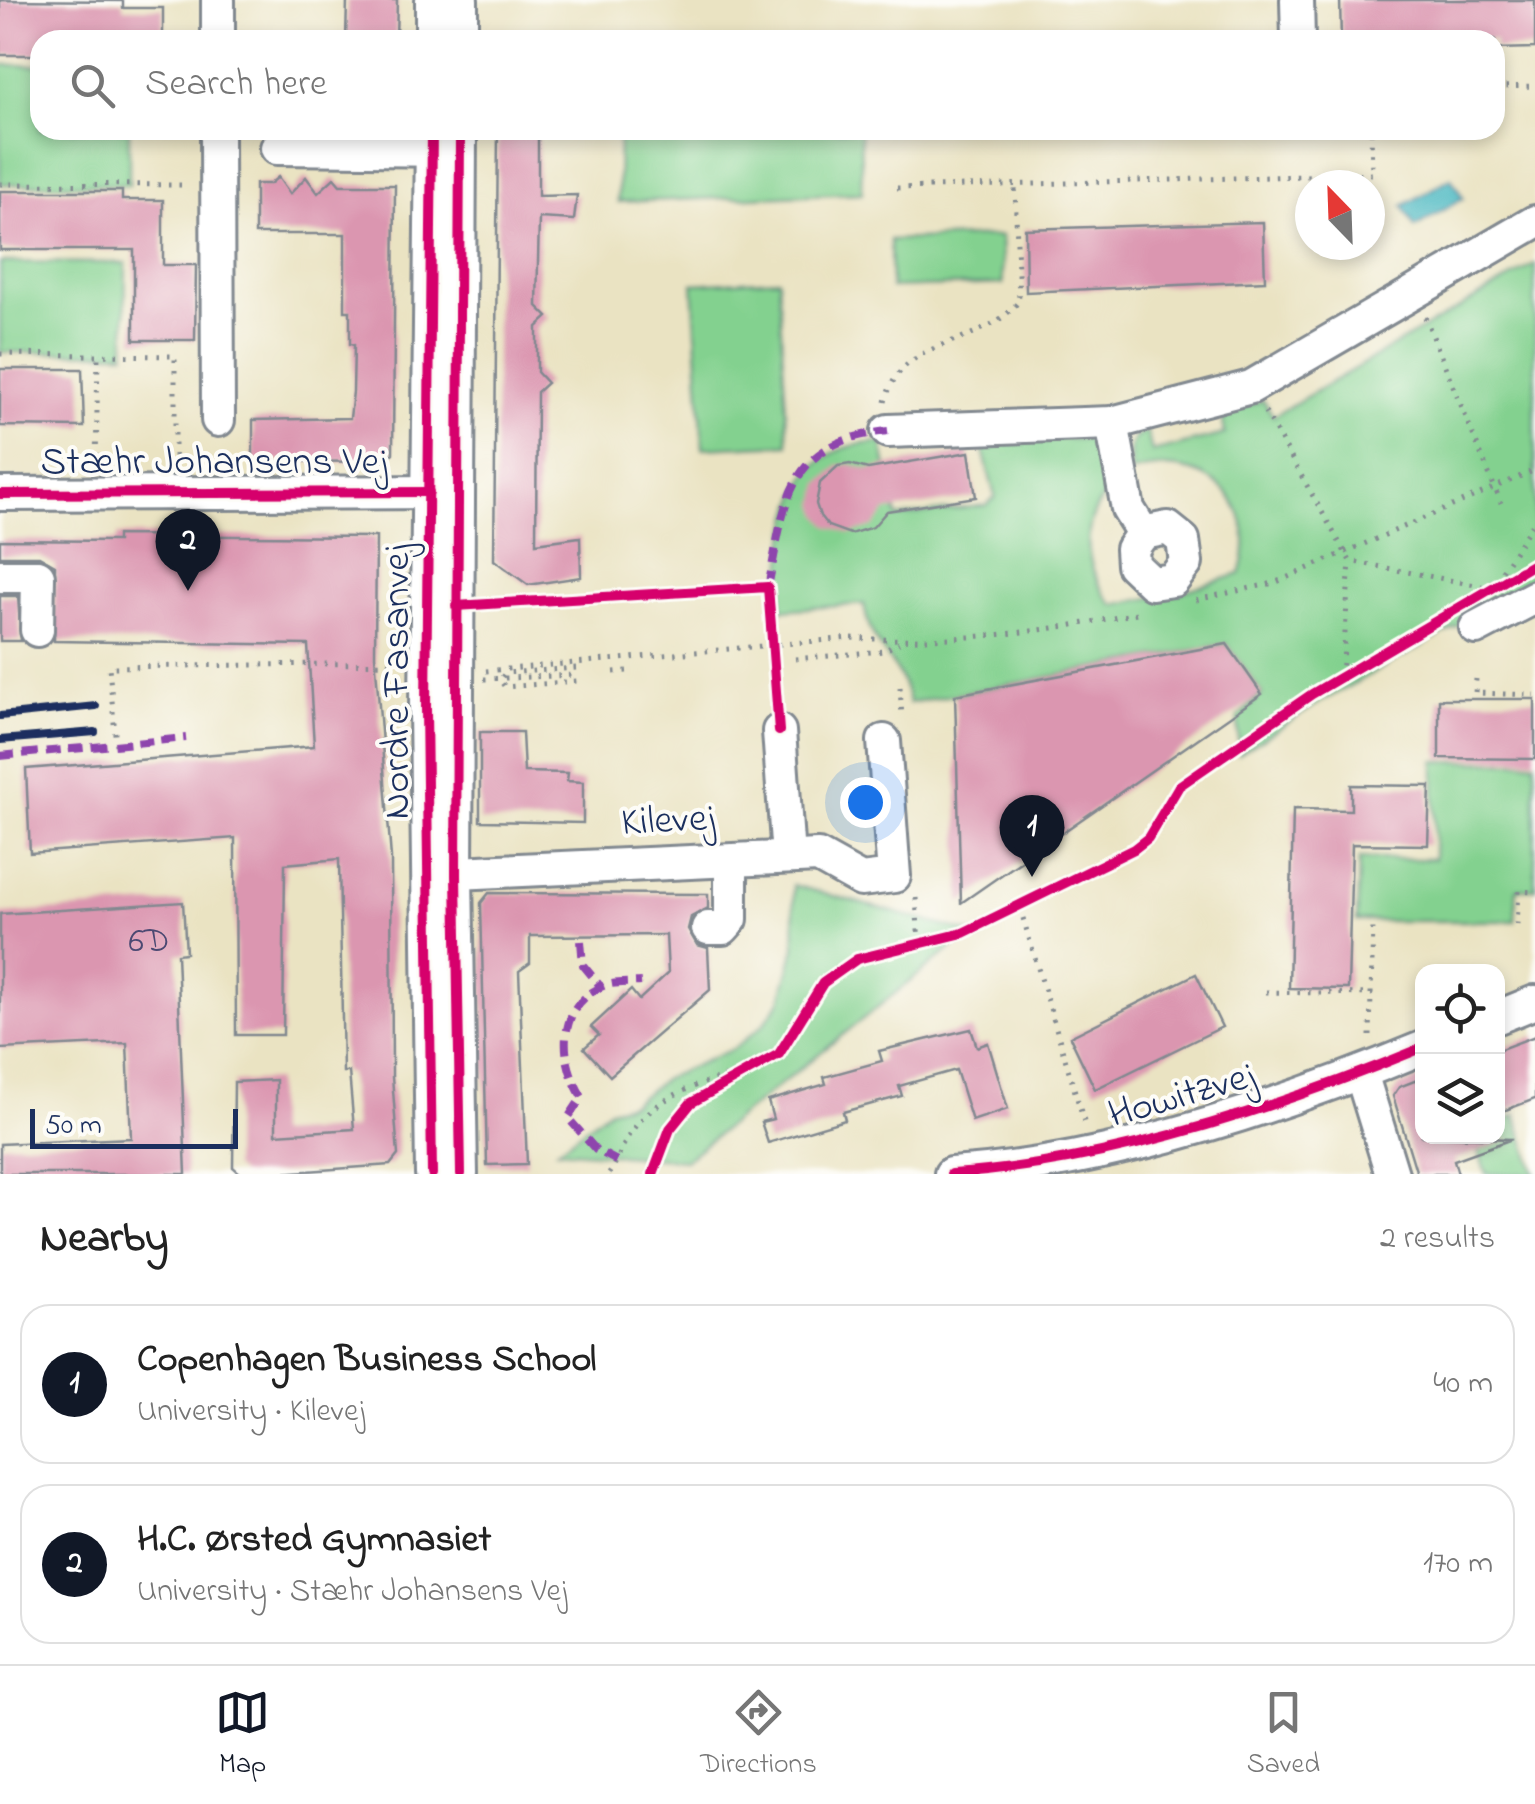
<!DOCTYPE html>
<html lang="en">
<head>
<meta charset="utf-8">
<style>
  :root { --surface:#fff; --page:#f6f6f6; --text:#222; --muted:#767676; --line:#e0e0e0; --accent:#111827 }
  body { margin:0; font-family:"Indie Flower",sans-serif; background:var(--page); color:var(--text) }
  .controls { position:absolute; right:30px; bottom:30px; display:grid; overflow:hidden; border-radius:20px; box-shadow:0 5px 15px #0003 }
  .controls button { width:90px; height:90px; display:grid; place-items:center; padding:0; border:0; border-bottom:2px solid var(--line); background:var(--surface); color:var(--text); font:50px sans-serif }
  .compass { position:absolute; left:1295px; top:170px; width:90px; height:90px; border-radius:50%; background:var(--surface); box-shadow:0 5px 15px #0003; rotate:337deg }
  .scale { position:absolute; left:30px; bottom:25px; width:208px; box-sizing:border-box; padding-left:10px; border:5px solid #1b2f5e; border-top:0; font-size:28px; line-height:35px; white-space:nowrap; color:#1b2f5e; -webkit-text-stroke:8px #fdfcf7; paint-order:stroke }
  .you { position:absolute; left:865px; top:802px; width:35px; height:35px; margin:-25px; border:8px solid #fff; border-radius:50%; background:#1a73e8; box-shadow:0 0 0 15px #1a73e833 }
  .badge { display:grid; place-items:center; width:65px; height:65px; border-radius:50%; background:var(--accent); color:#fff; font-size:32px; font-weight:700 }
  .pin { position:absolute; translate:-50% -82px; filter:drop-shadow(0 2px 5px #0008) }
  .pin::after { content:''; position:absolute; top:52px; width:35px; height:30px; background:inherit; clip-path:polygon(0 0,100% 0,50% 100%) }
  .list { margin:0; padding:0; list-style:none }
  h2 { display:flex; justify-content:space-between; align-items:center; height:130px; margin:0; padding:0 40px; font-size:42px }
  h2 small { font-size:32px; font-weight:400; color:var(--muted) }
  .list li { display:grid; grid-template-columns:65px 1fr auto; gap:30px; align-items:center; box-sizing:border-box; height:160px; margin:0 20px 20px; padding:0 20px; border:2px solid var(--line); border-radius:30px }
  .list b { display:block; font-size:38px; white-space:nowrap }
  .list p { margin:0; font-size:32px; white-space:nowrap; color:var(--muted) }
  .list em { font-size:32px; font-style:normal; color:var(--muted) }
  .icon { flex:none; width:55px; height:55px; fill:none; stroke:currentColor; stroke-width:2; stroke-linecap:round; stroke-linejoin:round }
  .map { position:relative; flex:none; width:1535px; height:1174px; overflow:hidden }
  .search { position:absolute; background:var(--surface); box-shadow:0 5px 15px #0003; left:30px; right:30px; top:30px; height:110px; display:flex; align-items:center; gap:25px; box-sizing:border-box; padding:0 35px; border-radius:30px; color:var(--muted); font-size:38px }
  .sheet { height:490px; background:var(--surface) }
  nav { display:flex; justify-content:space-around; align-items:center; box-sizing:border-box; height:140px; border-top:2px solid var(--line); background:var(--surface); font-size:28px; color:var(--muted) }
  nav a { display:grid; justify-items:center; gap:5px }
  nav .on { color:var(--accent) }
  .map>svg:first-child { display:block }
</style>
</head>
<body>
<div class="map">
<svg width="1535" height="1174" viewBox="0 0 1535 1174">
  <rect width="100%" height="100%" fill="#fdfcf7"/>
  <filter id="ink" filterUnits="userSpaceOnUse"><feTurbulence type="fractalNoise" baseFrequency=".01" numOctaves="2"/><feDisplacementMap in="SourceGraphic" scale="20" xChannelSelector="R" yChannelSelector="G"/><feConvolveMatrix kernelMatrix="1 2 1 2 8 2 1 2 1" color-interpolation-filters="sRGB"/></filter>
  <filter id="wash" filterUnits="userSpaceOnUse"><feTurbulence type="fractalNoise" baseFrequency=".0048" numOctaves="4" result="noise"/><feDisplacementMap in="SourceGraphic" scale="40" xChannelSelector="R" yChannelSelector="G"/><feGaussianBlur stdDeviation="2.25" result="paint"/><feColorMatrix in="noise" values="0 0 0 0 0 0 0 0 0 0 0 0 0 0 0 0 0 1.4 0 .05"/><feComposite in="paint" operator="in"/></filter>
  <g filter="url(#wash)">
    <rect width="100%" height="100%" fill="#eae3c2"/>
    <!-- green -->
    <g fill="#83d18f" stroke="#4f8076" stroke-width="2.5">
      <path d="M0 65H40V130H129V185L0 184Z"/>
      <path d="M860 130 862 193 618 202 619 131Z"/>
      <path d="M1001 236 1003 284 891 288 890 240Z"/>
      <path d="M0 262 126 263 125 353 0 352Z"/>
      <path d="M1535 264V583L1319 703 1239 754 1238 717 1262 694 1227 644 909 703C900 658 870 651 864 604L782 610C779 571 787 484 822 460 841 446 859 444 882 442L897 517 987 505 995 497 980 438 1094 439 1101 443 1112 487C1077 522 1084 569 1113 605L1177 593 1240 574C1264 499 1201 451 1131 472 1130 452 1125 438 1147 432L1152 452 1225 434 1222 415 1263 400 1273 416Z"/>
      <path d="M778 279 788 444 703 448 693 284Z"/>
      <path d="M1435 761 1535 762V889H1517L1515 921H1357L1359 859H1434Z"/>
      <path d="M793 885 971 933 685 1160 557 1150 610 1109 632 1103 666 1078 735 1048 763 1025 781 1000 795 947Z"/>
      <path d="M1516 1115 1535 1174H1486L1479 1152 1481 1137 1498 1136V1123Z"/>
    </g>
    <!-- water -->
    <path fill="#49b8c1" stroke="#327490" stroke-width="2.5" d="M1451 178 1463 198 1415 227 1403 206Z"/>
    <g id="blocks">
      <!-- building -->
      <g fill="#db96b0">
        <path d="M0 0 123 1V8H163V40H40V55H0Z"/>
        <path d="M347 0H397L396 40H346Z"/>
        <path d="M1340 0H1535V48L1495 49V40H1341Z"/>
        <path d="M498 130H538V196L577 195 574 220 539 218 537 306 548 317 537 327V372L547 383 537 392 536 543 580 537 581 577 528 585 494 560Z"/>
        <path d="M278 177 290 194 306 177 318 193 334 178 340 185H395L393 453 385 462 253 461V420L350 418 353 392 354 345 350 344V311H345V234H255V184H270Z"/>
        <path d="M0 191H122V200H163V265H196L195 340H134V250H0Z"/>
        <path d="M1263 222 1265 281 1026 292 1025 229Z"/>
        <path d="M0 369H82L84 427 0 426Z"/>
        <path d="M969 452 976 497 887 511 873 527 850 534 828 526 820 516 816 504 820 483 838 466 850 464 868 469Z"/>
        <path d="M117 535 376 537 375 655 391 858 392 1077 398 1155 390 1165 265 1174H241L233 1167 234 1082 276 1080V1134L354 1129 349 1072H343L339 859 285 864 283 1035H236L235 838 30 853 26 769 314 746 308 645 54 641 55 565 39 556H0V540L117 541Z"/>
        <path d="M0 596H18L21 641H0Z"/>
        <path d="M1227 644 1262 694 961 903 955 695Z"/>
        <path d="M1439 699H1535V759L1439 758Z"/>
        <path d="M480 732H522L524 772 568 773 567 781 583 782V823L480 821Z"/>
        <path d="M1351 785 1430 786 1428 845 1352 844 1348 989 1289 988 1293 809 1351 810Z"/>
        <path d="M489 893 708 894V908L691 917 688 929 697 945 708 948 710 990 610 1076 584 1048 599 1035 591 1027 631 990 639 1000 668 973 666 935 530 936V963L519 971 527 1164 487 1165 481 903Z"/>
        <path d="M183 902 186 953 177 954 186 1174H0V1144L131 1138 127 1043 0 1049V914Z"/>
        <path d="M1196 974 1222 1027 1095 1089 1070 1037Z"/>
        <path d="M971 1029 977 1047 988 1043 1008 1109 972 1121 956 1070 899 1086 902 1096 843 1112 845 1120 768 1143 761 1122 773 1119 768 1101 826 1084 824 1077 882 1061 879 1051Z"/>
        <path d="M1535 1036V1099L1498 1113V1050Z"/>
        <path d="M1422 1078V1136L1512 1139 1454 1160 1458 1174H1417L1393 1096 1399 1087Z"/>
      </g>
    </g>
  </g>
  <g filter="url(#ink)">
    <use href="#blocks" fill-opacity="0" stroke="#828990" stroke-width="2.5"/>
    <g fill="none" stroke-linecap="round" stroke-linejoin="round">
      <!-- minor casing -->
      <g stroke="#828990" stroke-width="38">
        <g id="minor">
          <path d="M432 0V40"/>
          <path d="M1297 0 1298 40"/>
          <path d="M218 40V0"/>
          <path d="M461 40V0"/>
          <path d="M217 130 218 420"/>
          <path d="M432 130 426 709 432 1174"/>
          <path d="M460 130 456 875 461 1174"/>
          <path d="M277 148 452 150"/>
          <path d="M1112 423 1128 509 1143 533 1132 549 1133 565 1152 583 1173 580 1186 563 1183 540 1168 528 1143 533"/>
          <path d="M888 431 1112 423 1251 387 1535 222"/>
          <path d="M0 494 448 492"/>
          <path d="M0 576H38L37 630"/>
          <path d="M1476 628 1535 597"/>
          <path d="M779 731 788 857"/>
          <path d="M436 874 818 856 861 880 894 876 884 741"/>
          <path d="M708 928H723L731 919V861"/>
          <path d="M1498 1017 1535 1002"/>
          <path d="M1361 1073 1392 1174"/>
          <path d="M951 1174C1106 1164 1279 1107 1422 1048"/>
        </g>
      </g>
      <!-- path -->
      <g stroke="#828990" stroke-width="5" stroke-dasharray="2.5 8" stroke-linecap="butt">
        <path d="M1495 87 1535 86"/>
        <path d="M0 184 187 185"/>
        <path d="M897 188 1372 174 1371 130"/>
        <path d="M1425 317 1501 503"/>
        <path d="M0 354 175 356V463"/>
        <path d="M885 402C903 332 979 352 1019 301L1015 186"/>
        <path d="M1265 412 1350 561 1491 588 1535 520"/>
        <path d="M96 466 98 354"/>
        <path d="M1196 600 1274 583 1535 470"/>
        <path d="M795 659 883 651 899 643"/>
        <path d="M576 668 505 673 500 680 505 687 577 681"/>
        <path d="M486 671 850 638C948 643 1046 633 1141 612"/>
        <path d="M614 672 627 671"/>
        <path d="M1342 676 1350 561"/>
        <path d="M484 679 576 675"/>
        <path d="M1476 679 1475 693 1535 695"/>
        <path d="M900 687 902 718"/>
        <path d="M116 745 109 667 398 663"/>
        <path d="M916 898 919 945"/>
        <path d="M1020 908 1085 1125"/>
        <path d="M1517 925 1519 891 1535 892"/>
        <path d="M1266 992 1371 994 1373 927"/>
        <path d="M1370 1036 1371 994"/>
        <path d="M609 1174C618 1161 622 1145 631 1132 663 1088 711 1081 761 1068"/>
      </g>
      <!-- minor -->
      <use href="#minor" stroke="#fff" stroke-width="32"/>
      <!-- rail -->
      <g stroke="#1b2f5e" stroke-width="8">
        <path d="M0 716 96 706"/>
        <path d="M0 740 95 732"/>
      </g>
      <!-- quiet -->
      <g stroke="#8e44ad" stroke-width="8" stroke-dasharray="15 8" stroke-linecap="butt">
        <path d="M768 587C786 501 785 442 888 431"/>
        <path d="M0 756 186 738"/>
        <path d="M581 941 583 965 601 987"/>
        <path d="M617 1161 596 1150 568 1118 582 1097C560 1061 555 1009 601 987 611 982 629 983 641 982"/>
      </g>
      <!-- cycleway casing -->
      <g stroke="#fdfcf7" stroke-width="16">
        <g id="cycleway">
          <path d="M432 130 426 709 432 1174"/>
          <path d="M460 130 456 875 461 1174"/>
          <path d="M0 494 429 492"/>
          <path d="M456 606 768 587 779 731"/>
          <path d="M653 1174 670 1129 691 1103 779 1054 823 983 857 959 963 933 1134 849 1148 838 1179 786 1312 694 1535 563"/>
          <path d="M951 1174C1106 1164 1279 1107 1422 1048"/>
        </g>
      </g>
      <!-- cycleway -->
      <use href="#cycleway" stroke="#d6006c" stroke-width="10"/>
    </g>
  </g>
  <g text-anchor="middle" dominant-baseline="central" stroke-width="8" stroke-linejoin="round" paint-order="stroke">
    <!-- number labels -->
    <g font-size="35" fill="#4b4972">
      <text x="149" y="942">6D</text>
    </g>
    <!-- street labels -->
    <g font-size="40" fill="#1b2f5e" stroke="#fdfcf7">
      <text x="214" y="463">Stæhr Johansens Vej</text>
      <text transform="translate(398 682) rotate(-90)">Nordre Fasanvej</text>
      <text transform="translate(668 822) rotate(-3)">Kilevej</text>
      <text transform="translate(1182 1097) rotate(-16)">Howitzvej</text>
    </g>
  </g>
</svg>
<div class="controls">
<button><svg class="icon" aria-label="locate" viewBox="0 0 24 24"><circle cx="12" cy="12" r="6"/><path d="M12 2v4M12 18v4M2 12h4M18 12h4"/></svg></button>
<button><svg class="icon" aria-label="layers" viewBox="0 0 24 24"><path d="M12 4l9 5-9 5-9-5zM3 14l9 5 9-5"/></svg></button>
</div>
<svg class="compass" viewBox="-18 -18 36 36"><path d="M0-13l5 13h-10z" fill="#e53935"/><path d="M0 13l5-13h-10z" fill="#767676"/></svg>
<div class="scale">50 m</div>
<div class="you"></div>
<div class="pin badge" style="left:1032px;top:877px">1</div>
<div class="pin badge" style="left:188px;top:591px">2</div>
<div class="search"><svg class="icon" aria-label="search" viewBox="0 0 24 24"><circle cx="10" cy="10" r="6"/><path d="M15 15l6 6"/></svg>Search here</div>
</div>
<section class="sheet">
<h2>Nearby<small>2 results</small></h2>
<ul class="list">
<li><span class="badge">1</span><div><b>Copenhagen Business School</b><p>University · Kilevej</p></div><em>40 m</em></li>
<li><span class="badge">2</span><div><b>H.C. Ørsted Gymnasiet</b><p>University · Stæhr Johansens Vej</p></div><em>170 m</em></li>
</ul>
</section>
<nav>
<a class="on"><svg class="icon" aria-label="map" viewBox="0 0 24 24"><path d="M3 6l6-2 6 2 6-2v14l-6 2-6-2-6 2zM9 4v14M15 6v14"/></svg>Map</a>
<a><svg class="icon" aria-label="directions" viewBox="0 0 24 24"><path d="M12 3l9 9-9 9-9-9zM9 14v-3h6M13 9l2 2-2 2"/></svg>Directions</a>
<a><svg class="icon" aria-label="saved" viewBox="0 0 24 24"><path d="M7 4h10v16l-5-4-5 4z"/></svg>Saved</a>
</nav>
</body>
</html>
